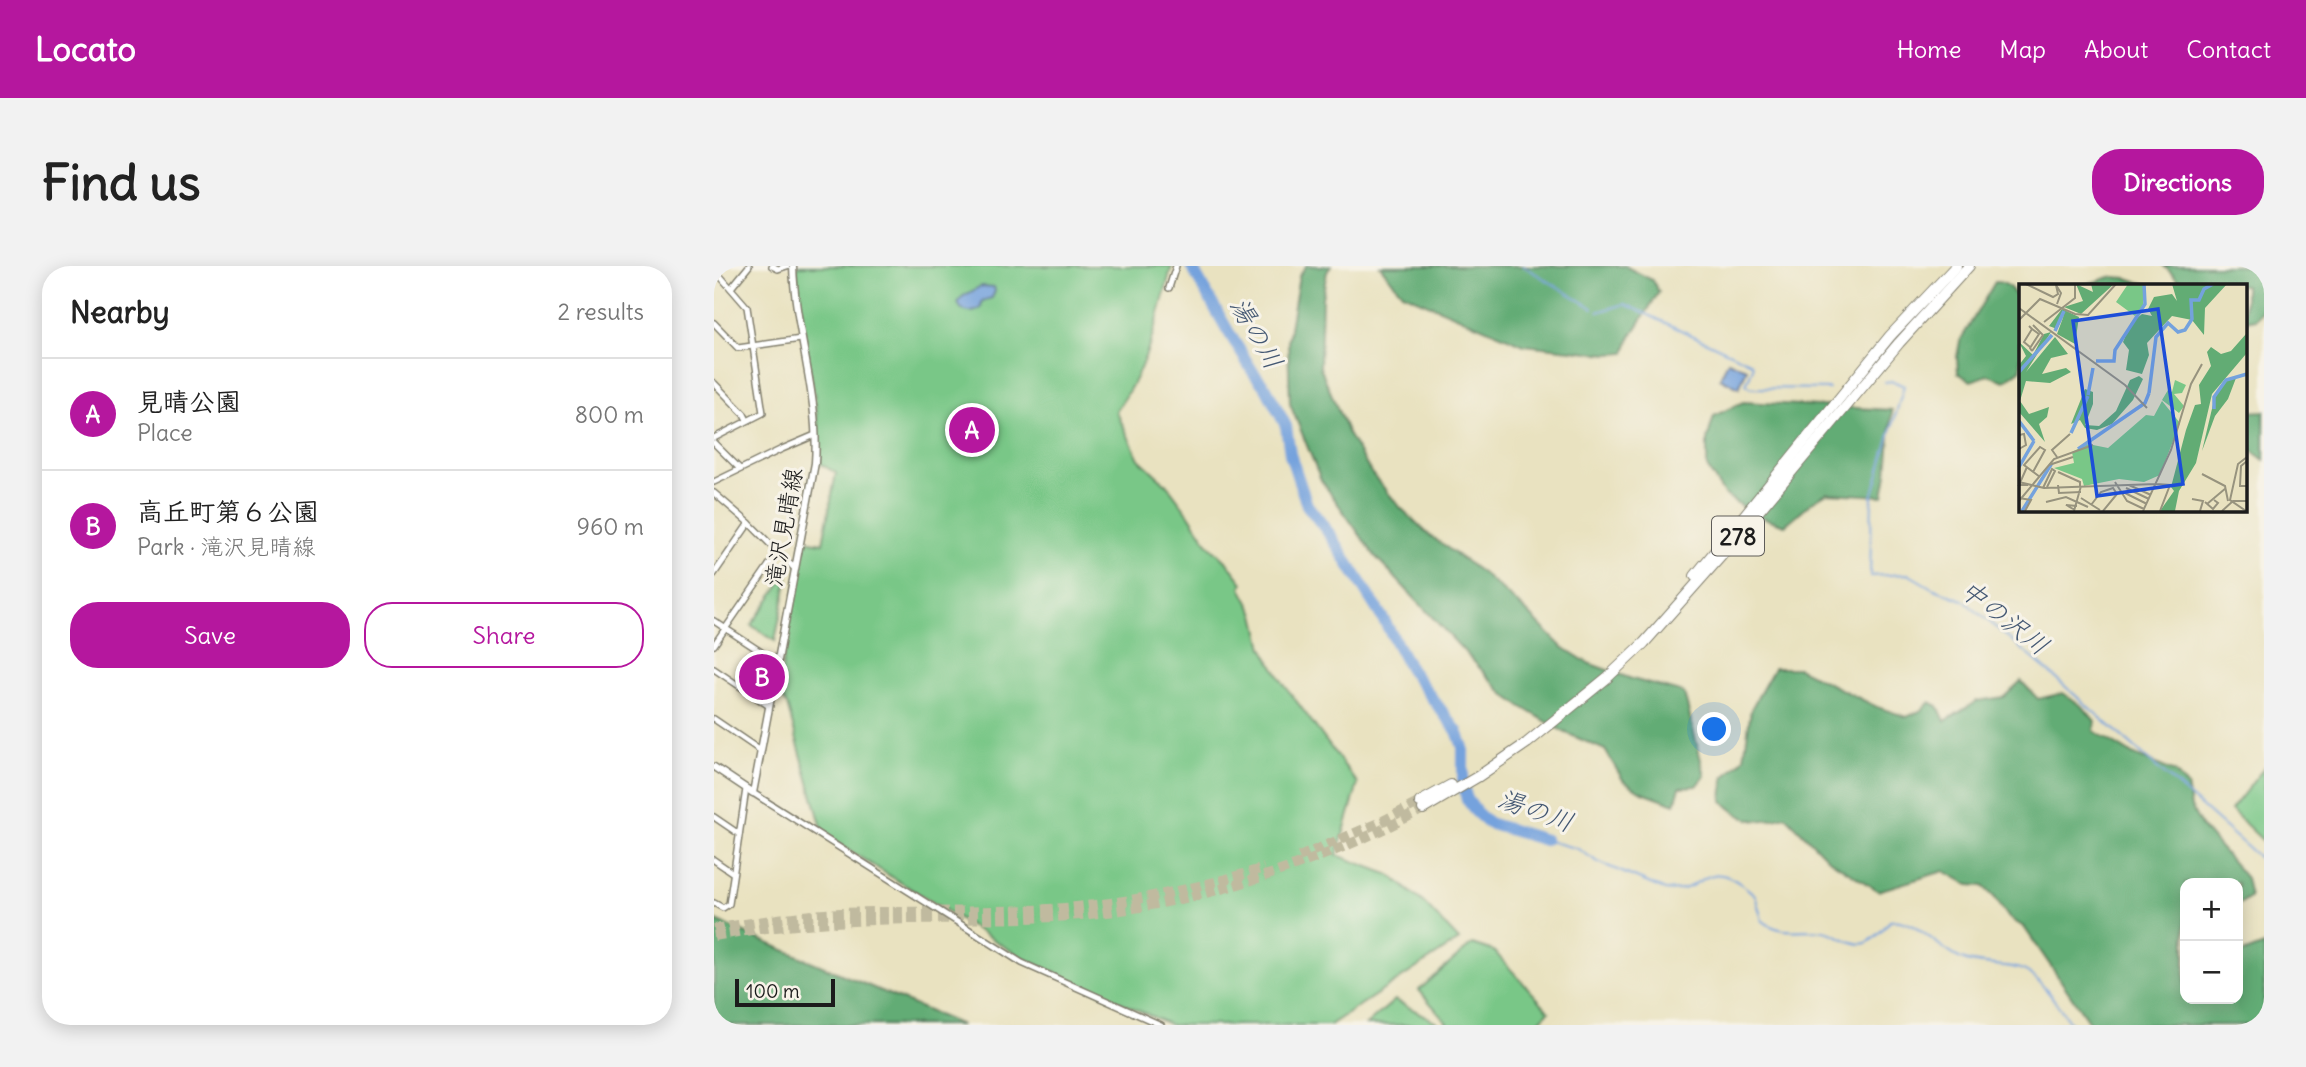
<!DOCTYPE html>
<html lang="en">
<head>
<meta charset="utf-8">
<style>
  :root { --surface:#fff; --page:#f2f2f2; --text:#222; --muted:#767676; --line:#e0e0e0; --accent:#b5179e }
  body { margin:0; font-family:Delius,"Klee One",sans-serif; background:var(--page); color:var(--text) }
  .controls { position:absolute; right:21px; bottom:21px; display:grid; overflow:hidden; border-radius:14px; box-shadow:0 4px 18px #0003 }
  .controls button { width:63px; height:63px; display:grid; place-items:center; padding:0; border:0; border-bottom:2px solid var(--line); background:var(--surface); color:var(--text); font:35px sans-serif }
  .scale { position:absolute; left:21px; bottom:18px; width:100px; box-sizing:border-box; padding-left:7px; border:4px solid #1c1c1c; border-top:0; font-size:19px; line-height:24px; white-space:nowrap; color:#1c1c1c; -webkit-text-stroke:5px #f7f3e8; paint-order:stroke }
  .you { position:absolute; left:1001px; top:464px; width:24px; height:24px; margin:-18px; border:5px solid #fff; border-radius:50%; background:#1a73e8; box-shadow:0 0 0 10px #1a73e833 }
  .badge { display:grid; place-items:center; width:46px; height:46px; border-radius:50%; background:var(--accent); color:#fff; font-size:23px; font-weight:700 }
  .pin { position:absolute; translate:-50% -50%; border:4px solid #fff; box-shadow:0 2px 7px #0006 }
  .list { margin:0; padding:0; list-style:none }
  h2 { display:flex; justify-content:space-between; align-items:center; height:91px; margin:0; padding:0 28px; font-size:30px }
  h2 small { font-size:23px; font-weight:400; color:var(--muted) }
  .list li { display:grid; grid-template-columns:46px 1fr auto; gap:21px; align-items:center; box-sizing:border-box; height:112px; padding:0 28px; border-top:2px solid var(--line) }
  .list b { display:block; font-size:26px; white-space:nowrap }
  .list p { margin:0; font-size:23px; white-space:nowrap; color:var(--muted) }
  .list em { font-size:23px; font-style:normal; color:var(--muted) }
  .actions { display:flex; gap:14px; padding:21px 28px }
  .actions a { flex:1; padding:16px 0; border:2px solid var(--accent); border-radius:28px; text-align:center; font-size:24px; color:var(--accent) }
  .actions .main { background:var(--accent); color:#fff }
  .map { position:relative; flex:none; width:1550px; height:759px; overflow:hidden; border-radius:28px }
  header { display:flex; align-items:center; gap:42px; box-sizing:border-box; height:98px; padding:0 35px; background:var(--accent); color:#fff }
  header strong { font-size:33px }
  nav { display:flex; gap:38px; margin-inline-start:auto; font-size:24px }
  .intro { display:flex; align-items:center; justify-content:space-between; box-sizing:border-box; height:168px; padding:0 42px }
  h1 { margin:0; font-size:49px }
  .button { padding:18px 32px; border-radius:28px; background:var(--accent); color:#fff; font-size:24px; font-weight:700 }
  main { display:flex; gap:42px; padding:0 42px }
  aside { flex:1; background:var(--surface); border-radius:28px; box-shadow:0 4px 18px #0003 }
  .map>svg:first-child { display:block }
</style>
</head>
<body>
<header>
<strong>Locato</strong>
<nav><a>Home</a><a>Map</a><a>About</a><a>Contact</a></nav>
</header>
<div class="intro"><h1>Find us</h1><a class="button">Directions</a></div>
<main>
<aside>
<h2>Nearby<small>2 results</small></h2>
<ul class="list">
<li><span class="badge">A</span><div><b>見晴公園</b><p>Place</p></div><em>800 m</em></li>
<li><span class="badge">B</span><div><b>高丘町第６公園</b><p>Park · 滝沢見晴線</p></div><em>960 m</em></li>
</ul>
<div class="actions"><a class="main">Save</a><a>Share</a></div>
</aside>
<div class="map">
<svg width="1550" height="759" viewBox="0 0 1550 759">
  <rect width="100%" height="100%" fill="#f7f3e8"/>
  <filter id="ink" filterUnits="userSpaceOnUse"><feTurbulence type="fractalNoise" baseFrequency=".0143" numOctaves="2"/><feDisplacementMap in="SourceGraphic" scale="14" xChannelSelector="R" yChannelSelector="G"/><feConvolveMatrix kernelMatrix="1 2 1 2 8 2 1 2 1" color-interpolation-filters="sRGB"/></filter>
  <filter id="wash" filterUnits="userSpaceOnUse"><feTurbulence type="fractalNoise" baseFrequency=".00686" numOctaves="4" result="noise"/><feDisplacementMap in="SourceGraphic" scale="28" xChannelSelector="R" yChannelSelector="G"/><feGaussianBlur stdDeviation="1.57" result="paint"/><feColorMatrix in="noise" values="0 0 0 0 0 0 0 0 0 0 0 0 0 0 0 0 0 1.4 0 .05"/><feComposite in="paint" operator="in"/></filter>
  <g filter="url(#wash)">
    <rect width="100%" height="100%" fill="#e9e2c0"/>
    <!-- green -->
    <g fill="#79c787" stroke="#4a7252" stroke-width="2">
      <path d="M83 0H458C443 53 435 99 402 145L425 193 453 219 474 247 494 278 512 295 529 317 527 322 541 348 549 382 569 417 644 518 623 589 676 609 710 637 745 674 616 759H457L309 692 110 569 73 439 64 424 90 274 109 277 122 207 105 197C107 130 84 66 83 0Z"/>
      <path d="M72 310 74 311 61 375 37 359Z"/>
      <path d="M51 394 57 400 50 432 34 421Z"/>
      <path d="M1550 502V576L1517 544Z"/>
      <path d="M758 678 780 685 835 745 821 759H735L705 724Z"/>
      <path d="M681 734 723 756 726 759H652Z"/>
    </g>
    <!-- forest -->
    <g fill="#62ac74" stroke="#3f6448" stroke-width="2">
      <path d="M592 0H617L613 6 608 32 606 101 634 168 658 208 686 241 714 268 768 307 811 344 847 380 874 397 918 413 970 427 991 510 983 520 966 521 961 538 926 525 909 514 891 484 850 466 808 441 791 429 661 290 607 214 576 138 574 74 585 10Z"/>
      <path d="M666 0H911L938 14 945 26 915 74 911 87 894 88 810 79 688 27Z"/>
      <path d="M1450 0H1550V42L1542 53 1531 55V19H1469Z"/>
      <path d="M1396 11 1413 12 1434 19H1370Z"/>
      <path d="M1281 16C1292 16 1296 21 1302 30L1307 31V103L1291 115 1274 109 1257 115 1244 107 1243 91 1246 75Z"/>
      <path d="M1029 136 1178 144 1173 208 1169 230 1113 227 1098 236 1071 259 1039 248 1010 228 993 201V174L1000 150Z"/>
      <path d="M1550 145V194L1531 179V146Z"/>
      <path d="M1060 402H1084L1163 441 1193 451 1208 444 1216 436 1224 440 1231 455 1263 435 1290 431 1307 415 1324 433 1349 427 1370 442 1381 455 1380 465 1416 487 1461 506 1473 520 1477 541 1487 560 1532 612 1536 631 1524 639V617H1471V733H1524V689L1550 679V759H1377L1310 661 1295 652 1281 632 1269 620 1255 619 1230 605 1164 625 1113 592 1072 550C1039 558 1033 557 1008 535L1010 512 1030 492 1037 443Z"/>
      <path d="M0 654 247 759H0Z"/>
    </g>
    <!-- water -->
    <g fill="#74a2dd" stroke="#485f7c" stroke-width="2">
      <path d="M267 20 280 21 281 25 278 32 268 35 267 42C259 48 248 48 244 37L248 31Z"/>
      <path d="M1014 95 1033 103 1025 122 1006 112Z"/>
    </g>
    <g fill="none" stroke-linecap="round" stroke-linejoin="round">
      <!-- stream -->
      <g stroke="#74a2dd" stroke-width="2">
        <path d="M809 0 879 42"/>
        <path d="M884 46 911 38 1027 92 1038 97 1039 102 1032 119 1038 122 1115 123"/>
        <path d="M1171 116 1179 115 1190 120 1158 231 1156 310 1194 308 1218 322 1249 334 1327 399 1550 596"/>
        <path d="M831 574 864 583 884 596 951 624C992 630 989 583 1041 629L1048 654C1065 670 1089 662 1110 665 1123 667 1139 681 1152 677 1162 673 1170 662 1176 655 1198 650 1225 683 1245 692 1265 702 1296 696 1313 706 1329 715 1347 744 1358 759"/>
      </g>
      <!-- river -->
      <path stroke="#74a2dd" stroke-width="12" d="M477 0 514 65 539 106 552 122 572 160 576 188 593 239 617 270 671 356 696 403 743 465 749 481V520L753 533 762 546 774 557 831 574"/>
    </g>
  </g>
  <g filter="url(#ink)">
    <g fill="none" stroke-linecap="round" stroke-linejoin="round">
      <!-- motorway-tunnel -->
      <g stroke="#c0ba9f" stroke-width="10" stroke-dasharray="10 5" stroke-linecap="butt">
        <path d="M585 591 669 555 706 536"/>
        <path d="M0 663C42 656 84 649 127 647 206 644 284 648 362 641 426 635 489 621 550 602"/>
        <path d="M0 670C67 658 133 654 201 653 256 652 311 654 366 649 483 638 606 598 709 543"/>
      </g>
      <!-- minor casing -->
      <g stroke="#827f6e" stroke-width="8">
        <g id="minor">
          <path d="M58 0 64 3 73 0"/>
          <path d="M0 3 33 41 49 147 0 172"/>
          <path d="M17 22 35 0"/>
          <path d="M455 22 462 0"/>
          <path d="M0 57 24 82 87 73"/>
          <path d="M0 117 30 148 33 154"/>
          <path d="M0 177 26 203"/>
          <path d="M0 216 68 183 101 169"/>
          <path d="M0 227 35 257 81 303"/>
          <path d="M0 308 35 257"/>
          <path d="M0 355 64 397"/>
          <path d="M0 379 64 286"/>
          <path d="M0 403 55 440"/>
          <path d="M0 453 47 485"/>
          <path d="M39 527 308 697 447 759"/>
          <path d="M0 551 25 568"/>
          <path d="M0 594 19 607"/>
          <path d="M0 637 9 642 15 638 32 523"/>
        </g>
      </g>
      <!-- tertiary casing -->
      <g stroke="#827f6e" stroke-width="9">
        <path id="tertiary" d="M0 501 39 527 101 197C106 131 81 66 79 0"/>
      </g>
      <!-- motorway casing -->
      <g stroke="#827f6e" stroke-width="12">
        <g id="motorway">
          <path d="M981 310 1176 70 1242 0"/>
          <path d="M706 536 737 519"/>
          <path d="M709 543 765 510 813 477 894 411 930 377 1008 289 1185 77 1255 0"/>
        </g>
      </g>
      <!-- minor -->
      <use href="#minor" stroke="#fff" stroke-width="5"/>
      <!-- tertiary -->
      <use href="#tertiary" stroke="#fff" stroke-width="6"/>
      <!-- motorway -->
      <use href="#motorway" stroke="#fff" stroke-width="10"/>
    </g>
  </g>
  <g text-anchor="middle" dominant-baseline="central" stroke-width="6" stroke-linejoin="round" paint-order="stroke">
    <!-- shield labels -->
    <rect fill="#f7f3e8" stroke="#5e5c59" stroke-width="2" x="998" y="250.5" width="52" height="39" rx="5"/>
    <g font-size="23" font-weight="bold" fill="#1c1c1c">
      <text x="1024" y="270">278</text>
    </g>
    <!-- street labels -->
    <g font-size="24" fill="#1c1c1c" stroke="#f7f3e8">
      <text transform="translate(69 261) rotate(-80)">滝沢見晴線</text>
    </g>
    <!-- water labels -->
    <g font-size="26" font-style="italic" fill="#445873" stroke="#f7f3e8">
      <text transform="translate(543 67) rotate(60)">湯の川</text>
      <text transform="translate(1291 351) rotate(38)">中の沢川</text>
      <text transform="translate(822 544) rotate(20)">湯の川</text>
    </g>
  </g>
  <!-- overview -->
  <g transform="translate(1305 18)">
    <rect width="228" height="228" fill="#e9e2c0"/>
    <path d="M109 0H124V21L116 32 97 18ZM156 96 167 101 163 109 155 110 165 122 160 129 143 116 149 106 153 108ZM143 117 161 139 141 191 125 198 100 195 65 202 63 195 35 184 55 179 53 168 69 160 89 164 127 131 135 132Z" fill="#79c787"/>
    <path d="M57 0 74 8 72 0H95L62 30 45 23 64 17ZM153 0H208L186 24 185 51 173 36 153 32 128 59 130 71 123 90 107 86 110 66 104 58 112 39 123 30 133 32 129 25 135 13 153 10 158 17ZM43 25 60 33 56 60 38 50 45 31 38 45 30 42ZM32 48 7 88 36 53 49 70 32 74 23 90 47 84 52 88 31 99 7 97 1 117 10 130 30 123 28 133 20 140 26 158 0 128V81L7 72 0 58 14 71 25 50ZM227 50V70L193 110 177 179 160 207 156 227H141L155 207 152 203 167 146 176 121 182 120 180 101 192 82 188 68 192 63 202 70 212 67ZM120 92 124 95 114 116 93 140 78 146 66 144 61 136 52 140 66 105 74 108V120L66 141 80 142 97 127 111 96ZM217 94 209 115 196 132 183 167 196 112 207 97Z" fill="#62ac74"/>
    <path fill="none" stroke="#74a2dd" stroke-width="3.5" d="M36 47 45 27M77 77H95L96 66 126 20 125 0M0 88 33 51M130 109 137 53 149 39 159 48 166 46 173 35 172 16H180L185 5 194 0M69 111 74 84M195 125V113L207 96 228 90M0 137 15 157M52 149 69 112M59 165 126 119 130 109M0 183 15 157M3 227 33 179"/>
    <path fill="none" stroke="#97937e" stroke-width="2" d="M7 0 34 13 39 10 37 1M37 1 42 9 38 20M0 24 106 101 128 124M0 36 21 15 56 30 69 31 97 0M25 38 56 14V0M10 42 13 45 5 58 11 63M13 45 20 50 11 64 13 67M13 67 24 51 14 41M0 151 5 150 7 161 0 165M38 173 33 166 51 150M228 177 222 182 221 202H228M30 181 54 173M8 183 0 201H9M14 188 26 166 21 163 5 181 21 193M39 188 61 198V202M183 190 206 202 209 217M0 198 25 204 137 200M96 198 108 217 125 225M137 200 151 201 141 227M39 201 40 209 62 208M110 201 132 211M24 204 33 185 36 187 28 203M107 204 130 215M104 208 128 220M0 214 12 216 6 227M62 214 81 226M173 215 184 217 181 227M0 217 35 175 74 161M27 218 47 213 69 223M186 218 194 225 199 219 195 216M188 220 207 204M72 221 82 208 94 204 98 210M56 226 47 221 58 222M55 227 62 202M84 227 98 210M124 227 152 166 172 100 183 80M203 227 214 217H228M227 227 211 216 219 180 228 173"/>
    <path fill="#1d4ed8" fill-opacity="0.15" stroke="#1d4ed8" stroke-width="3.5" d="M139 25 164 200 78 212 54 37Z"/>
    <rect width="228" height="228" fill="none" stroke="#1c1c1c" stroke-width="3.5"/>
  </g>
</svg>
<div class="controls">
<button>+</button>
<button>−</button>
</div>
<div class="scale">100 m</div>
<div class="you"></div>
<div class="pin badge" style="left:258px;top:164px">A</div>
<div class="pin badge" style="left:48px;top:411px">B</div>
</div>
</main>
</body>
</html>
